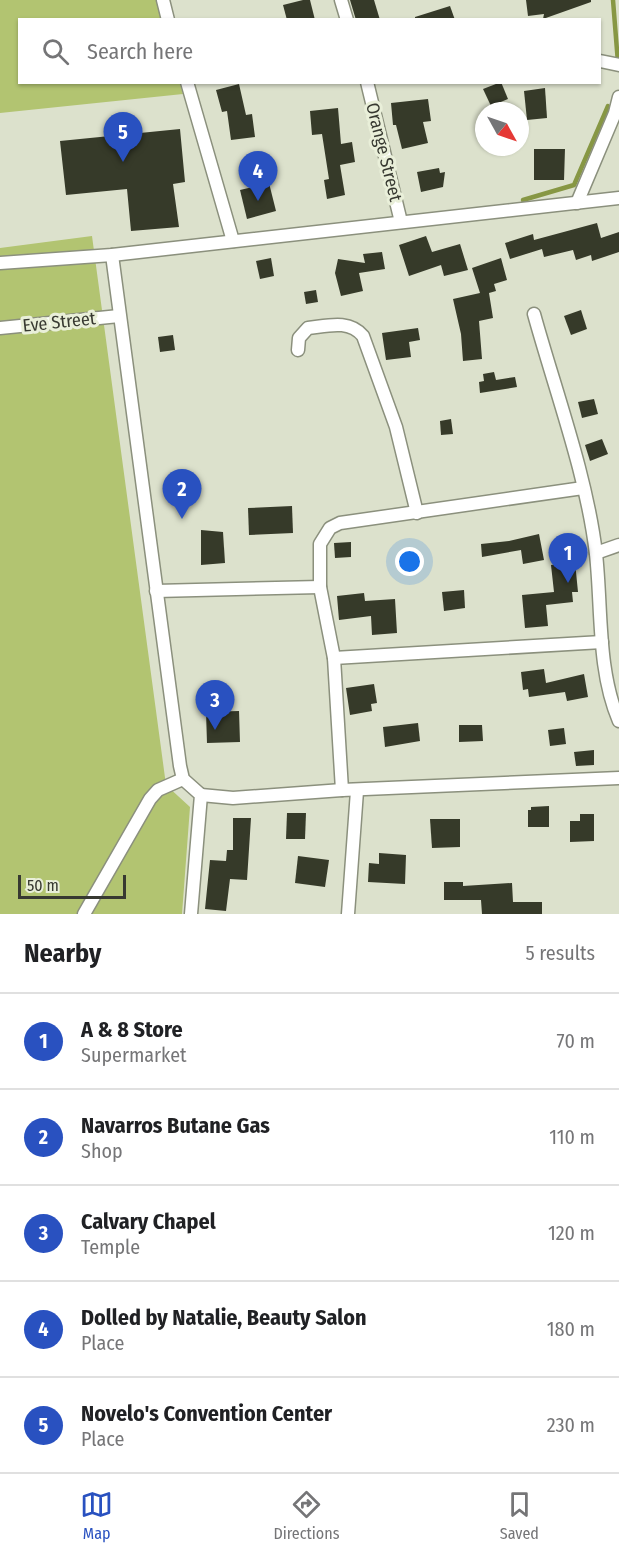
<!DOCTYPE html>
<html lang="en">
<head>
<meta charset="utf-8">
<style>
  :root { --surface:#fff; --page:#f2f2f2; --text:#202124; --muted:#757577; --line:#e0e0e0; --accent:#2951c0 }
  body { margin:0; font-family:"Fira Sans Condensed",sans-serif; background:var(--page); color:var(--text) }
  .compass { position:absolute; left:475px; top:102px; width:54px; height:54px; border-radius:50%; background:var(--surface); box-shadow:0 2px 4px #0004; rotate:130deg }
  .scale { position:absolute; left:18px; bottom:15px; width:108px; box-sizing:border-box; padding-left:6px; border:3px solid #373931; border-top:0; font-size:16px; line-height:21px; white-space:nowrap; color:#373931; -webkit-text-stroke:4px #e9efd9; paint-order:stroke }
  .you { position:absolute; left:410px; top:562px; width:21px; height:21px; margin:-15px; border:4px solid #fff; border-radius:50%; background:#1a73e8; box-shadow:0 0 0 9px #1a73e833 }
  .badge { display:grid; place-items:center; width:39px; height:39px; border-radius:50%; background:var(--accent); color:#fff; font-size:20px; font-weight:700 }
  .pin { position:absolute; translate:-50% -50px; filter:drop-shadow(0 2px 3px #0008) }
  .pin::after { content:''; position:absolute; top:32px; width:21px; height:18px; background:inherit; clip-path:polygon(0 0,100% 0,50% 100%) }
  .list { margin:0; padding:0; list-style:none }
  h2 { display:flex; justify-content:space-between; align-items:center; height:78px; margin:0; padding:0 24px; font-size:26px }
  h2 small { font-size:20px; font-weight:400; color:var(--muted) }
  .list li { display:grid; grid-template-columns:39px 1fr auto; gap:18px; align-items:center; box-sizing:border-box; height:96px; padding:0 24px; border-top:2px solid var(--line) }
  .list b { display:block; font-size:22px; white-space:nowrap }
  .list p { margin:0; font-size:20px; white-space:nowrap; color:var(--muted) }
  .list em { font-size:20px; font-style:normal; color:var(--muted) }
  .icon { flex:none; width:33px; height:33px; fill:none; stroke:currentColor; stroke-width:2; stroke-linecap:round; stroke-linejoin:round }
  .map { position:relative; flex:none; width:619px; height:914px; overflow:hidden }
  .search { position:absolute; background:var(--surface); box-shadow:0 2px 4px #0004; left:18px; right:18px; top:18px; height:66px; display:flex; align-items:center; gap:15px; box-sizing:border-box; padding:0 21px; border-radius:0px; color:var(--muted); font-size:22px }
  .sheet { height:558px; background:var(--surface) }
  nav { display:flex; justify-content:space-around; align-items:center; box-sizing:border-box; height:84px; border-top:2px solid var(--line); background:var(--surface); font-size:16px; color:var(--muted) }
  nav a { display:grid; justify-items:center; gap:3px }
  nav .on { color:var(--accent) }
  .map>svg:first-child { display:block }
</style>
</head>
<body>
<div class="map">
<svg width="619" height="914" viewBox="0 0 619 914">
  <rect width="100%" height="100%" fill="#dce1cc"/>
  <!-- green -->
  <g fill="#b2c471">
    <path d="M0 0H156L162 19 20 20V82L180 83 183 94 0 113Z"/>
    <path d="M92 236 166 785 190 807 182 914H0V248Z"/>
  </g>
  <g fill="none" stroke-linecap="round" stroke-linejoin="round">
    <!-- stream -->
    <g stroke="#879744" stroke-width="4.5">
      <path d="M613 0 618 63"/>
      <path d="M523 200 574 185 608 106"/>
    </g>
  </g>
  <!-- building -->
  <g fill="#363a29">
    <path d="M303 0H310L315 20H287L283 5Z"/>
    <path d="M350 0H374L380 20H356Z"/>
    <path d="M526 0H591V2L543 19 544 14 528 16Z"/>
    <path d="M450 6 455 20H415V17Z"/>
    <path d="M501 82 508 99 491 106 483 89Z"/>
    <path d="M239 84 246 115 252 114 255 137 231 140 227 111 222 112 216 90Z"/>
    <path d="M545 88 547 118 527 120 524 91Z"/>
    <path d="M428 99 431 121 423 122 428 143 402 149 396 125H393L391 103Z"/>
    <path d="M338 108 341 144 352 142 355 162 340 165 345 195 327 199 324 180 329 179 322 134 312 135 310 111Z"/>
    <path d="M180 129 185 182 173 184 179 227 131 231 127 189 66 195 60 141Z"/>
    <path d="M534 149H565L564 180H534Z"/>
    <path d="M439 168 440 173 445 172 443 187 421 192 417 172Z"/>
    <path d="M269 183 276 211 247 219 240 190Z"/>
    <path d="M597 223 601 238 619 232V252L592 261 591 255 576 260 573 250 544 257 542 249 510 259 505 243 533 234 534 240Z"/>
    <path d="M426 236 432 252 460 244 468 270 444 276 441 265 409 276 399 245Z"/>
    <path d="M382 252 385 269 359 273 363 291 341 296 335 273 338 259 365 263 363 254Z"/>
    <path d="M271 258 274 276 260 279 256 261Z"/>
    <path d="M501 258 507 280 494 284 496 291 489 293 493 318 479 321 482 359 463 361 461 334 453 299 480 293 472 268Z"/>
    <path d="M316 290 318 302 306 304 304 292Z"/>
    <path d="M581 310 587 329 571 335 564 316Z"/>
    <path d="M418 328 420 340 409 342 411 357 386 360 382 333Z"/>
    <path d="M173 335 175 350 160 352 158 337Z"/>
    <path d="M494 372 496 380 515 377 517 387 480 393 479 382 484 381 483 374Z"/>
    <path d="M594 399 598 414 582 418 578 402Z"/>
    <path d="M451 419 453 434 441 435 440 421Z"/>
    <path d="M602 439 608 454 590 461 585 445Z"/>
    <path d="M292 506 293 533 249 535 248 508Z"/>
    <path d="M201 530 223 532 225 563 201 565Z"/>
    <path d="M539 534 544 560 523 564 521 550 482 557 481 544 509 541Z"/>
    <path d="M351 542V557L335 558 334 543Z"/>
    <path d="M575 562 578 592H572L573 602 546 605 548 626 525 628 522 595 554 592 551 565Z"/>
    <path d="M464 590 465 608 444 611 442 592Z"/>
    <path d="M364 593 365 601 395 599 397 633 372 635 371 616 339 620 337 596Z"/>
    <path d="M544 669 546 683 584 674 588 697 567 701 565 692 529 697 528 689 523 690 521 672Z"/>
    <path d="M374 684 377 703 371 704 372 711 350 715 346 688Z"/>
    <path d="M239 711 240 742 207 743 206 712Z"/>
    <path d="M418 723 420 741 385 747 383 727Z"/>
    <path d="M459 725H482L483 741 459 742Z"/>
    <path d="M564 728 566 744 550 746 548 730Z"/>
    <path d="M594 750V765L576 766 574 752Z"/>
    <path d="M549 806V827H528V810H531V807Z"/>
    <path d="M287 813H306L305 839H286Z"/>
    <path d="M580 814H594V841L570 842V821H580Z"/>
    <path d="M233 818H251L247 880 230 879 226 911 205 909 210 860 226 861 227 850H233Z"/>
    <path d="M430 819H460V847L432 848Z"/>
    <path d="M379 853 406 855 405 884 368 882 369 863 379 864Z"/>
    <path d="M298 856 329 860 325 887 295 883Z"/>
    <path d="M444 882H463V886L512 883 513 902H542V914H482L481 900H444Z"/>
  </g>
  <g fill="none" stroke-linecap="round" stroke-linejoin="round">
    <!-- street casing -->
    <g stroke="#8b907d" stroke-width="15">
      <g id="street">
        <path d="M163 0 168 20"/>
        <path d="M341 0 347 20"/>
        <path d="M600 61 619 65"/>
        <path d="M187 82 233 241"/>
        <path d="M367 82 401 222"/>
        <path d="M577 203 615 113 619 97"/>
        <path d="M112 255 180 766 183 779 201 795 191 914"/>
        <path d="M0 263 112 255 619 198"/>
        <path d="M534 314C555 390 587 476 596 554 602 608 597 670 619 721"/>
        <path d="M0 328 119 316"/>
        <path d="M298 350 299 338 308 328C327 326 349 319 363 336L396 427 417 513"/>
        <path d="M596 553 619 545"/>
        <path d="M156 591 320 587"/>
        <path d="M334 658 602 642"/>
        <path d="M342 790 334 658 320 587V544L330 528 340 523 583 488"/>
        <path d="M201 795 233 798 342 790 619 778"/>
        <path d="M84 914 150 799 158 790 183 779"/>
        <path d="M348 914 357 791"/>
      </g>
    </g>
    <!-- street -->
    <use href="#street" stroke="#fff" stroke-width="12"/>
  </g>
  <g text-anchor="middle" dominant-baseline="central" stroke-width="6" stroke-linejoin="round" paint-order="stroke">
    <!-- street labels -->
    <g font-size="18" fill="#373931" stroke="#e9efd9">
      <text transform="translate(384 152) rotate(76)">Orange Street</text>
      <text transform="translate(59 322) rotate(-6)">Eve Street</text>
    </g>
  </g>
</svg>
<svg class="compass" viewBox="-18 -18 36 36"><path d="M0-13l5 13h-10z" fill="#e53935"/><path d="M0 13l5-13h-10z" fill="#757577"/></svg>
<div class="scale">50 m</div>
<div class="you"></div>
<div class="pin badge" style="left:568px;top:583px">1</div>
<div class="pin badge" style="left:182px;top:519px">2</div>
<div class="pin badge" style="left:215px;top:730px">3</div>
<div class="pin badge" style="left:258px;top:201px">4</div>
<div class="pin badge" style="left:123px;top:162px">5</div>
<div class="search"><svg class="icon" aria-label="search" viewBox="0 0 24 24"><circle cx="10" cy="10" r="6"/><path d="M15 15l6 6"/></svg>Search here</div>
</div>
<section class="sheet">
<h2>Nearby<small>5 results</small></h2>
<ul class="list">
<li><span class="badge">1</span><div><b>A &amp; 8 Store</b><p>Supermarket</p></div><em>70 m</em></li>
<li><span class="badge">2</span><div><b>Navarros Butane Gas</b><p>Shop</p></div><em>110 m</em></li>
<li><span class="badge">3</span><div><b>Calvary Chapel</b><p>Temple</p></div><em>120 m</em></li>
<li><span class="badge">4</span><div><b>Dolled by Natalie, Beauty Salon</b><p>Place</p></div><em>180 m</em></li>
<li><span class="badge">5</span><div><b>Novelo's Convention Center</b><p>Place</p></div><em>230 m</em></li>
</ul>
</section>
<nav>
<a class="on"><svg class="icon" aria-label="map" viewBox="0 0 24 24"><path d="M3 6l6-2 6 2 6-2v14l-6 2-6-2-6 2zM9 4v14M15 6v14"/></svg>Map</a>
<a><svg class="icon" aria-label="directions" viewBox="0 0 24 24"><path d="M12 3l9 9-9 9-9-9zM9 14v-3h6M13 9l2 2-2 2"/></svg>Directions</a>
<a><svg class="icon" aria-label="saved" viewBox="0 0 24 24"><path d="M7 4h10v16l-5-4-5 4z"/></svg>Saved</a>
</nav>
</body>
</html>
